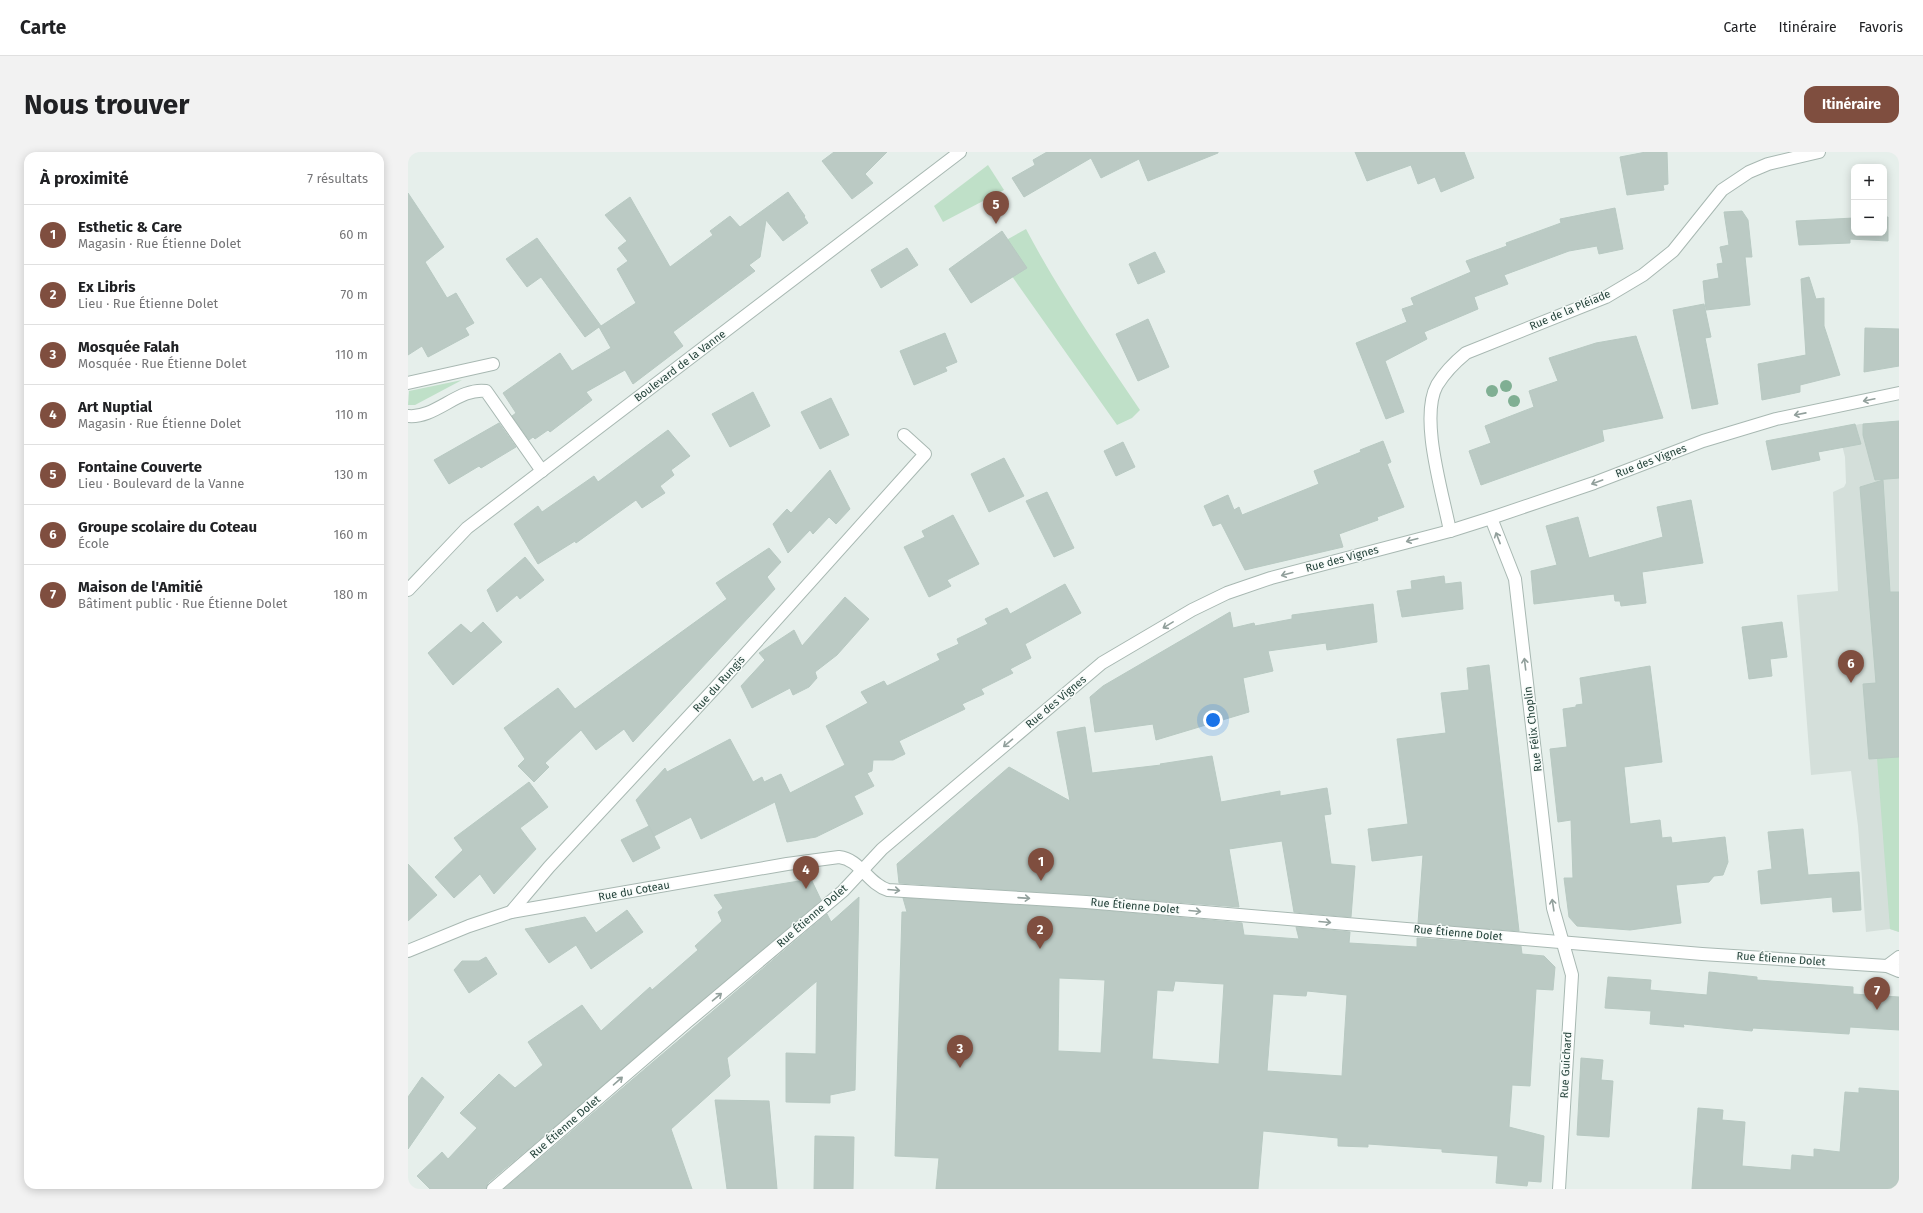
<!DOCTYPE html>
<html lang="fr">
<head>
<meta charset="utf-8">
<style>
  :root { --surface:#fff; --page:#f2f2f2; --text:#202124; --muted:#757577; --line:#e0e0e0; --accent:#7f4e3f }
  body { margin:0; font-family:"Fira Sans",sans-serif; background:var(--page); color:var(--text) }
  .controls { position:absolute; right:12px; top:12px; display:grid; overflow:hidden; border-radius:8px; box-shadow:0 2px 10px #0003 }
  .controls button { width:36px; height:36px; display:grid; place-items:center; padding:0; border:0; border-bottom:1px solid var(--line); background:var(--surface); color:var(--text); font:20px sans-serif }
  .you { position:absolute; left:805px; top:568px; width:14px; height:14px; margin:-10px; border:3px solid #fff; border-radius:50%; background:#1a73e8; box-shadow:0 0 0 6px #1a73e833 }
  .badge { display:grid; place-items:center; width:26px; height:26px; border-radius:50%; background:var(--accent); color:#fff; font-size:13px; font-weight:700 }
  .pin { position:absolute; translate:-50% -33px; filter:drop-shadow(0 1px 2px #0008) }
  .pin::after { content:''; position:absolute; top:21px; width:14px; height:12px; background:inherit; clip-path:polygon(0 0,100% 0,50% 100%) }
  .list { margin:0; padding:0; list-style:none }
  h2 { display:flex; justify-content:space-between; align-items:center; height:52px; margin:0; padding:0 16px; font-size:17px }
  h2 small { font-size:13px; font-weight:400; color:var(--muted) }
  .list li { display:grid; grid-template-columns:26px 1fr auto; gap:12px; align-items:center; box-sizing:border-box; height:60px; padding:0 16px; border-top:1px solid var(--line) }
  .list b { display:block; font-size:15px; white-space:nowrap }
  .list p { margin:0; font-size:13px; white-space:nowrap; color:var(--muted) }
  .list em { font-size:13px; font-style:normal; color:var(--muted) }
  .map { position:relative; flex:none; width:1491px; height:1037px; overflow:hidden; border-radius:12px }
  header { display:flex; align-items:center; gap:24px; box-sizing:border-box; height:56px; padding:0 20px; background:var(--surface); border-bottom:1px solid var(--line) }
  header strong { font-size:19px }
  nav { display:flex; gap:22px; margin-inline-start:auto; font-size:14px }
  .intro { display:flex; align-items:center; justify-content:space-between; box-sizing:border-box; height:96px; padding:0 24px }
  h1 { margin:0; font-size:28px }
  .button { padding:10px 18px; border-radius:12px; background:var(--accent); color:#fff; font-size:14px; font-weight:700 }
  main { display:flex; gap:24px; padding:0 24px }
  aside { flex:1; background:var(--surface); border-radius:12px; box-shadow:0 2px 10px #0003 }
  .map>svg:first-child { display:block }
</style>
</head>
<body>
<header>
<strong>Carte</strong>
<nav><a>Carte</a><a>Itinéraire</a><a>Favoris</a></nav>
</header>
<div class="intro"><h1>Nous trouver</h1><a class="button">Itinéraire</a></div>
<main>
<aside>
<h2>À proximité<small>7 résultats</small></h2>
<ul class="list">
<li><span class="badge">1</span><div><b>Esthetic &amp; Care</b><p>Magasin · Rue Étienne Dolet</p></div><em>60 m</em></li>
<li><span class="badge">2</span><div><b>Ex Libris</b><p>Lieu · Rue Étienne Dolet</p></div><em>70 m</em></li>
<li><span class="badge">3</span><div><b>Mosquée Falah</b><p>Mosquée · Rue Étienne Dolet</p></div><em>110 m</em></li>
<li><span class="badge">4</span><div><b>Art Nuptial</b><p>Magasin · Rue Étienne Dolet</p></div><em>110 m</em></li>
<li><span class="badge">5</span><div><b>Fontaine Couverte</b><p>Lieu · Boulevard de la Vanne</p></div><em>130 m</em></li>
<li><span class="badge">6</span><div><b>Groupe scolaire du Coteau</b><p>École</p></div><em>160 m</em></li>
<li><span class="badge">7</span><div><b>Maison de l'Amitié</b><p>Bâtiment public · Rue Étienne Dolet</p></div><em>180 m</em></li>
</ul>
</aside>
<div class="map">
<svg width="1491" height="1037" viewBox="0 0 1491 1037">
  <rect width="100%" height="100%" fill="#e6efeb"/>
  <!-- built -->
  <path fill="#d4dfda" d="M1491 269V780L1482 777 1458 780 1450 674 1443 619 1403 623 1389 443 1430 439 1425 340 1436 335 1438 331 1437 305 1430 277 1452 272Z"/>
  <!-- green -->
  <g fill="#bfe0c8">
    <path d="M580 13 596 38 535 70 526 54Z"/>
    <path d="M618 77C651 140 692 199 732 258L724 266 709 273 584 96Z"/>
    <path d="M54 228 7 253H0L1 239Z"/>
    <path d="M1491 605V780L1482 777 1469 606Z"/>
  </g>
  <!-- building -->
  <g fill="#bbcac4" stroke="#b8c9c2" fill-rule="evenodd">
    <path d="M426 0H479L457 22 465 31 444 47 414 9Z"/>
    <path d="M639 0H810V1L740 29 731 7 693 26 683 6 616 45 604 26 627 13 625 8Z"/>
    <path d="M947 0H1056L1066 26 1033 40 1027 25 1010 32 1003 13 959 29Z"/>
    <path d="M1238 0H1259L1260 32 1255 33 1256 38 1219 43 1212 5Z"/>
    <path d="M380 40 397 64 396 65 400 71 375 89 358 68 352 105 341 113 347 119 265 180 275 194 225 232 217 218 178 240 184 248 142 280 140 278 127 287 125 285 121 288 104 264 108 261 95 241 152 201 164 219 203 196 191 175 177 185 133 125 119 135 98 107 129 86 193 174 228 151 209 117 220 109 210 96 219 89 197 63 222 45 262 115 305 83 302 79 322 64 332 75Z"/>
    <path d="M0 41 36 95 17 110 39 146 48 141 66 171 57 176 61 183 20 205 14 194 0 203Z"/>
    <path d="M1207 56 1215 97 1191 102 1189 94 1161 99 1096 123 1100 132 1066 145 1070 157 1016 180 1019 187 977 209 996 260 978 267 948 191 999 170 994 157 1006 153 1003 146 1063 120 1058 109 1099 94 1098 91 1153 71 1152 67Z"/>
    <path d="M1334 59 1340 68 1344 105H1337L1342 153 1298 158 1295 129 1311 126 1309 112 1315 111 1312 95 1321 93 1316 60Z"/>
    <path d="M1476 65H1480V89L1442 87V91L1391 93 1388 69 1446 66V81H1476Z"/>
    <path d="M594 79 619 116 563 151 541 117Z"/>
    <path d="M499 96 510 113 473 136 463 118Z"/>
    <path d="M747 100 757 120 730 132 721 112Z"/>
    <path d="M1401 125 1408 147 1416 146V174L1432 223 1392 233V240L1354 248 1350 212 1398 203 1393 127Z"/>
    <path d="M1296 152 1303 185 1297 186 1310 252 1284 257 1265 158Z"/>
    <path d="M740 167 761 215 730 229 708 182Z"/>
    <path d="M1457 176 1491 177V214L1456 220Z"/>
    <path d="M537 181 549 210 537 215 539 219 506 233 492 199Z"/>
    <path d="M1228 184 1255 266 1194 278 1196 289 1073 333 1061 299 1083 291 1077 274 1126 255 1121 239 1150 229 1141 206 1188 191Z"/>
    <path d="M345 240 362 274 322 295 304 262Z"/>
    <path d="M423 246 441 283 412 297 393 260Z"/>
    <path d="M1491 269V326L1467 328 1455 283V272Z"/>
    <path d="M91 271 108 295 73 316 71 314 41 332 26 308Z"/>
    <path d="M1447 272 1453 292 1410 300 1412 308 1364 318 1358 289Z"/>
    <path d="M260 278 282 304 263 318 266 323 252 334 257 341 234 356 228 348 168 391 167 389 130 412 106 372 130 354 134 360 186 324 190 330Z"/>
    <path d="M975 289 983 310 979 312 996 355 969 365 970 368 931 382 935 395 837 418 813 371 805 374 796 354 820 343 826 358 831 355 834 363 911 332 906 319 953 300 952 298Z"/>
    <path d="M715 290 727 315 708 324 696 299Z"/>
    <path d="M596 306 616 344 581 360 563 322Z"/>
    <path d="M422 318 442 357 428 372 421 365 405 382 402 378 380 401 365 372 379 357 383 361Z"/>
    <path d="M1475 328 1482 440H1491V605L1461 607 1455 532 1468 531 1452 335Z"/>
    <path d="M639 340 666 396 646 405 618 349Z"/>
    <path d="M1283 348 1295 411 1234 420 1238 451 1213 454 1212 449H1207L1206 442 1126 452 1123 419 1149 413 1138 374 1170 365 1181 406 1255 385 1249 355Z"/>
    <path d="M545 363 571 412 539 428 543 434 521 445 496 395 517 385 514 379Z"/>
    <path d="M361 396 373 410 359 425 367 437 225 590 216 577 188 598 173 578 137 611 141 615 126 630 110 614 117 607 96 576 150 536 167 557 319 447 308 431Z"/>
    <path d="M117 405 136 428 112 447 109 443 89 460 79 438Z"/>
    <path d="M1036 424 1037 432 1053 430 1055 457 994 465 989 439 1004 437 1003 429Z"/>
    <path d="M657 432 673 461 617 492 623 506 602 517 605 521 573 537 576 542 554 552 557 557 491 589 497 602 485 608H465L464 619 459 621 466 634 446 644 455 662 408 685 379 690 367 650 293 687 283 665 246 684 228 648 257 616 259 620 322 587 345 630 354 625 356 630 373 622 382 641 437 613 418 574 460 551 453 540 476 529 479 534 532 508 529 502 551 492 549 487 580 472 577 467 599 456 602 462Z"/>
    <path d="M437 445 461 467 429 503 407 520 409 526 401 535 385 543 382 536 344 556 333 534 357 508 351 501 386 478 394 494Z"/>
    <path d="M965 452 969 490 919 498 918 491 860 499 865 519 835 526 841 560 748 588 745 572 687 580 682 545 695 534 822 460 825 476 846 471 847 474 884 467V463Z"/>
    <path d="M75 470 94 490 45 533 20 501 53 472 63 481Z"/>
    <path d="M1374 470 1379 505 1362 507 1364 524 1341 527 1334 475Z"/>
    <path d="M1081 513 1111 779 1010 771 1015 703 964 709 960 677 1000 672 989 587 1038 581 1033 541 1061 538 1059 516Z"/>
    <path d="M1242 514 1254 610 1216 615 1222 672 1252 668 1254 686 1263 685 1264 691 1317 685 1320 710 1315 723 1306 724 1301 730 1268 733 1273 771 1222 778 1169 774 1161 765 1156 726H1165L1163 668 1150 670 1142 597 1159 595 1155 557 1168 555V553L1175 552 1172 526Z"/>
    <path d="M677 575 684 621 753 613 752 612 804 604 813 650 872 639V644L919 636 923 662 916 663 923 712 947 714 943 765 886 760 874 689 821 697 831 755 678 743 491 731 489 712 601 615 662 649 649 580Z"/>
    <path d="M121 630 140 655 112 676 128 697 86 742 72 722 46 746 27 725 55 698 46 686Z"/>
    <path d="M241 674 252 696 225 710 213 688Z"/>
    <path d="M1395 677 1400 723 1451 720 1453 758 1425 760 1424 745 1353 752 1350 719 1364 717 1360 680Z"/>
    <path d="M0 712 29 743 0 769Z"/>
    <path d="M403 727 413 748 80 1031 78 1037H22L9 1024 34 1000 40 1007 69 976 52 961 91 922 107 936 135 913 120 890 174 853 193 879 242 835 244 838 290 798 287 794 314 769 310 760 315 756 306 743Z"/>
    <path d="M451 745 447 938 422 943V951L378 950V901L408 902 409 829 319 906 322 924 263 977 284 1037H96L419 762 423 770Z"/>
    <path d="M495 746 677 757 834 771 836 783 891 787 888 775 942 780 941 791 1009 795V786L1113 794 1114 802 1136 804 1147 815 1145 838 1128 837 1122 934 1104 933 1101 975 1136 984 1133 1030 1120 1029 1119 1034 1088 1031 1090 1004 1034 1000V997L960 992V995L930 994V986L855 979 850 1037H528L531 1006 487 1004 494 760H499ZM651 826 697 828 693 901 650 899ZM767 829 816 832 811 912 744 907 749 838 765 839ZM899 839 939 843 934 924 859 919 865 842 898 844Z"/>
    <path d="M219 758 235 780 183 817 168 793 141 811 117 777 177 765 188 781Z"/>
    <path d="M78 805 89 822 61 841 46 818 54 809H71Z"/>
    <path d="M1301 820 1349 825V828L1445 835V842L1491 845V878L1442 875 1441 882 1345 876 1344 879 1275 872 1276 875 1242 872 1243 859 1197 856 1200 825 1243 828 1242 838 1299 843Z"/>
    <path d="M1173 906 1195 908 1193 928 1205 929 1201 985 1169 983Z"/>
    <path d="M14 925 36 945 0 997V945Z"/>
    <path d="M1451 936 1491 939V1037H1284L1290 956 1315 958 1314 968 1337 970 1334 1014 1383 1018 1384 1003 1406 1005V997L1432 1000 1437 940 1451 941Z"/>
    <path d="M307 948 361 949 369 1037H319Z"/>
    <path d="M407 984 446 985 445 1037H406Z"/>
  </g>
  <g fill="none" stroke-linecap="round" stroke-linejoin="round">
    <!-- minor casing -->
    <g stroke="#a8b8b2" stroke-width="14">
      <g id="minor">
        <path d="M0 231 85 212"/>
        <path d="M0 264C27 267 51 235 78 239L134 319"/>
        <path d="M1083 366 1107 427 1145 756 1164 823 1151 1037"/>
        <path d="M1042 379C1035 342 1011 266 1029 233 1037 220 1047 210 1058 201L1198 145 1235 123 1265 99 1314 38 1341 20 1360 12 1411 0"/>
        <path d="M0 438 59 376 552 0"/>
        <path d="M103 760 141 715 307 536 517 302 496 283"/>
        <path d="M0 799 61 774 103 760 379 712 431 705C452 707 460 732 480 738L678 750 1294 802 1479 814 1491 819"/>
        <path d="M1479 814 1491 805"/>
        <path d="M85 1037 279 870 435 739 474 697 694 511 784 458 819 441 863 426 1042 379 1083 366 1186 331 1295 289 1368 267 1491 241"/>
      </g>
    </g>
    <!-- minor -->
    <use href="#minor" stroke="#fff" stroke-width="12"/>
  </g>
  <!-- trees -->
  <g fill="#80af93">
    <circle cx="1098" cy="234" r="6"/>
    <circle cx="1084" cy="239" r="6"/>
    <circle cx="1106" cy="249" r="6"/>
  </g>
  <!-- one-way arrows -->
  <defs><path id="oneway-shaft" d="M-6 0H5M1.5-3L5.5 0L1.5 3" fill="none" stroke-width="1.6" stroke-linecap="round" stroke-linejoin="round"/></defs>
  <g stroke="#92a09c">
    <use href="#oneway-shaft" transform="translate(1461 248) rotate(168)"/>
    <use href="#oneway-shaft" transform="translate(1392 262) rotate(169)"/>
    <use href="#oneway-shaft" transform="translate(1189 330) rotate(160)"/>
    <use href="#oneway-shaft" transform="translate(1090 386) rotate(-111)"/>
    <use href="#oneway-shaft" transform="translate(1004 388) rotate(165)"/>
    <use href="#oneway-shaft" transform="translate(879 422) rotate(165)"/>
    <use href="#oneway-shaft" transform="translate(760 473) rotate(149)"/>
    <use href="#oneway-shaft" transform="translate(1117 512) rotate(-97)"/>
    <use href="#oneway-shaft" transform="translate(600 591) rotate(140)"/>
    <use href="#oneway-shaft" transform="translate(486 738) rotate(5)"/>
    <use href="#oneway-shaft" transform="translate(616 746) rotate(4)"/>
    <use href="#oneway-shaft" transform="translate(1145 753) rotate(-99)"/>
    <use href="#oneway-shaft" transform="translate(787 759) rotate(5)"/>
    <use href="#oneway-shaft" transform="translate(917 770) rotate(5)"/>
    <use href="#oneway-shaft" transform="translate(309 845) rotate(-40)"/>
    <use href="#oneway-shaft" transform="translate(210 929) rotate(-41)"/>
  </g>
  <g text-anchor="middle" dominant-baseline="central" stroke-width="3" stroke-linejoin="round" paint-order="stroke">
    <!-- street labels -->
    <g font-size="11" fill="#24423a" stroke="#f7fbf9">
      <text transform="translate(1162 158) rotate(-23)">Rue de la Pléiade</text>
      <text transform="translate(272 214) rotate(-37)">Boulevard de la Vanne</text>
      <text transform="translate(1243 309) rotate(-21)">Rue des Vignes</text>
      <text transform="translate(934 407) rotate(-15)">Rue des Vignes</text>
      <text transform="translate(311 532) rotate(-48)">Rue du Rungis</text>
      <text transform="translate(648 550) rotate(-40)">Rue des Vignes</text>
      <text transform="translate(1125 577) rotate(-97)">Rue Félix Choplin</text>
      <text transform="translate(226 739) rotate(-10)">Rue du Coteau</text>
      <text transform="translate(727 754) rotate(5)">Rue Étienne Dolet</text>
      <text transform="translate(404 764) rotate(-41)">Rue Étienne Dolet</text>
      <text transform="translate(1050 781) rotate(5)">Rue Étienne Dolet</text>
      <text transform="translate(1373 807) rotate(4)">Rue Étienne Dolet</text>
      <text transform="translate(1158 913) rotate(-87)">Rue Guichard</text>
      <text transform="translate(157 975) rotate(-41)">Rue Étienne Dolet</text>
    </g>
  </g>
</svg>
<div class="controls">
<button>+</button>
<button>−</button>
</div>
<div class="you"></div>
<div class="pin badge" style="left:633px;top:729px">1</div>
<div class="pin badge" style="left:632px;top:797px">2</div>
<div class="pin badge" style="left:552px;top:916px">3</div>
<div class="pin badge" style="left:398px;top:737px">4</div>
<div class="pin badge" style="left:588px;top:72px">5</div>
<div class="pin badge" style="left:1443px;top:531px">6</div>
<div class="pin badge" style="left:1469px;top:858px">7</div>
</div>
</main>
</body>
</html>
